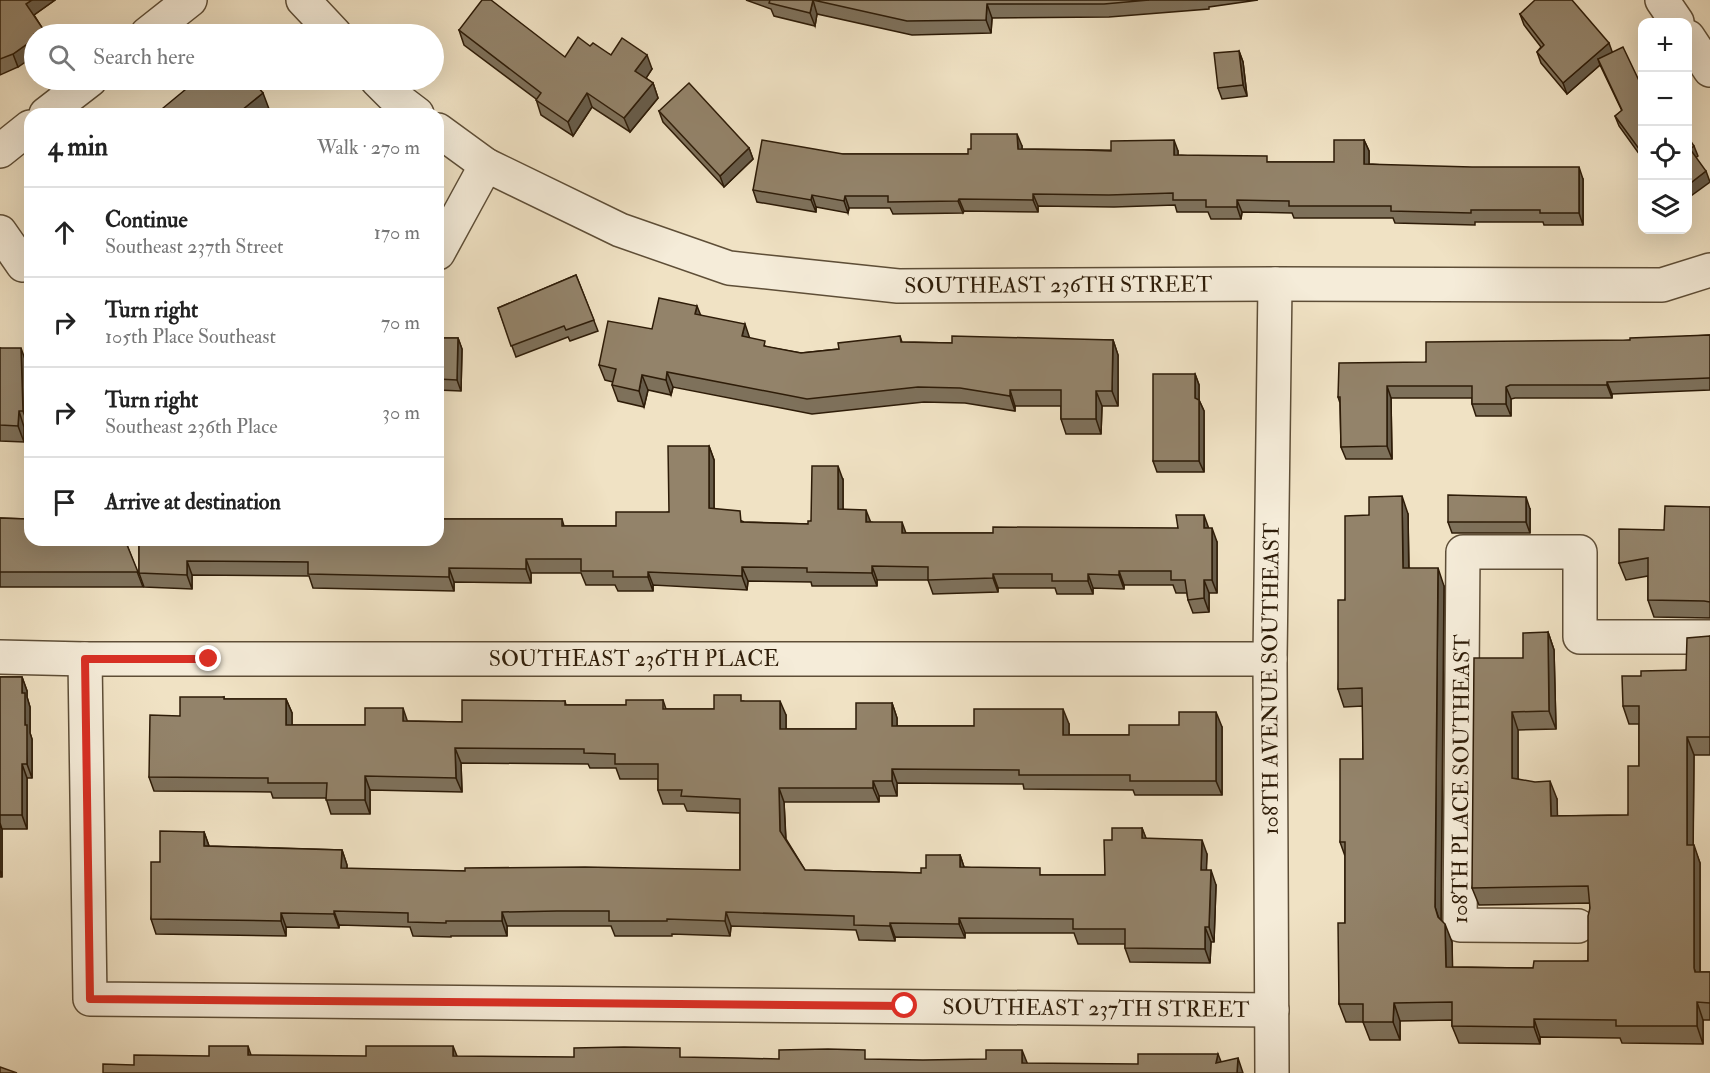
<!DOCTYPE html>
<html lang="en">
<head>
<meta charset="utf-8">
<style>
  :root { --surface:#fff; --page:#f6f6f6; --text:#222; --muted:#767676; --line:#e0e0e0 }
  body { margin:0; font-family:"IM FELL Double Pica",serif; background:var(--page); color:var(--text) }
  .controls { position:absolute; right:18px; top:18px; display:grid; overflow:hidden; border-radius:12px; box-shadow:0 6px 24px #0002 }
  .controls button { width:54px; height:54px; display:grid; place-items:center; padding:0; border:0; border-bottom:2px solid var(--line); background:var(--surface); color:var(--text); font:30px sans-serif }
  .stop { position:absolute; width:18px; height:18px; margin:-14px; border:4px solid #d93025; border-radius:50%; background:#fff }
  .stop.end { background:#d93025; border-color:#fff; box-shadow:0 2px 6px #0008 }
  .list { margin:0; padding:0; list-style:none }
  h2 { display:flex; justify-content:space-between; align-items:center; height:78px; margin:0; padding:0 24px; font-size:26px }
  h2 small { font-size:20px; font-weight:400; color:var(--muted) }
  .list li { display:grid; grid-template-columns:39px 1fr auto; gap:18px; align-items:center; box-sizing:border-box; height:90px; padding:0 24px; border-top:2px solid var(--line) }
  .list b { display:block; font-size:22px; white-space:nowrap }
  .list p { margin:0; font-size:20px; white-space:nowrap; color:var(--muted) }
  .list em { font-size:20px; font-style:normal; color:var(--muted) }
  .icon { flex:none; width:33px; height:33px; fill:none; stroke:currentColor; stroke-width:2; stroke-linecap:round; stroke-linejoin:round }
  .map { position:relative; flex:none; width:1710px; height:1073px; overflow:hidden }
  .search { position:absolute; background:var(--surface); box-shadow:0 6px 24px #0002; left:24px; top:24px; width:420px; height:66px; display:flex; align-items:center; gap:15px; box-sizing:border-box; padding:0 21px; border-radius:33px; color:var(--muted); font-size:22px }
  .panel { position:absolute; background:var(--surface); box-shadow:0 6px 24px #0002; left:24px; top:108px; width:420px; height:438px; border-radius:18px }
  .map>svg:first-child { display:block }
</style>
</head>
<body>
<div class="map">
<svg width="1710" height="1073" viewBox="0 0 1710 1073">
  <rect width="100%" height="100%" fill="#f0e2c4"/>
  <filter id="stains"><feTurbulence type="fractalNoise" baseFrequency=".00333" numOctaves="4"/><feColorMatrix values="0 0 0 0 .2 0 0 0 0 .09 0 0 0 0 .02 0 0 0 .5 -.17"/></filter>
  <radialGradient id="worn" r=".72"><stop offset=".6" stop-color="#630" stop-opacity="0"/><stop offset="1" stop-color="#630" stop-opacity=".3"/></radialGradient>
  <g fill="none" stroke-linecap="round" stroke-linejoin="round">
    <!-- minor casing -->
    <g stroke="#5e4e37" stroke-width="36">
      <g id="minor">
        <path d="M303 0 335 34"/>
        <path d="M1662 0 1677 22"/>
        <path d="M147 34 190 0"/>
        <path d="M1688 37 1710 70"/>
        <path d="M377 80 392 95 417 114"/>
        <path d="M46 114 90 80"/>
        <path id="s1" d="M438 130 486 165 620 230 729 268 898 286 1275 284 1662 285 1710 270"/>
        <path d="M0 151 30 127"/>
        <path d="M0 232 23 265"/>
        <path d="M438 253 486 165"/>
        <path id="s2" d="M0 657 85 659H1270"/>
        <path id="s3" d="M85 659 90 999 1272 1010"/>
        <path id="s4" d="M1578 926 1460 925 1463 552H1580V637H1710"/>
        <path id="s5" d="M1272 1073 1270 659 1275 284"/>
      </g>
    </g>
    <!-- minor -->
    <use href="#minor" stroke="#f5ecd9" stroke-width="33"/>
  </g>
  <!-- wall -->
  <g fill="#7e715b" stroke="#2e1c08" stroke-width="1.5">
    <path d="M0 0H55L34 15 46 34H34L18 67 0 75Z"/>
    <path d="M746 0H1258L1209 7V9L1109 17 992 18 991 33 912 35 817 14 815 26 774 16 771 9Z"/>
    <path d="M1520 14 1612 52 1642 87V158L1619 126 1615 116 1622 111 1600 65 1567 94 1541 63 1537 52 1541 47 1524 25Z"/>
    <path d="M459 30 565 57 590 46 611 55 652 69 646 78 653 83 658 98 630 132 592 107 573 136 541 115 536 99 464 45Z"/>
    <path d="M1239 51 1243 62 1247 96 1222 99 1218 88Z"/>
    <path d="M659 111 749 148 753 159 724 187 663 122Z"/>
    <path d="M1364 140 1369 151V164L1583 179V225H1544L1543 222H1475V225L1395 223 1393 218H1294L1292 213 1242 212 1241 219H1211L1208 212H1177L1175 205 1114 207 1038 206V212L964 211 963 213 893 214 890 208H849L848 213 816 207V212L757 202 753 190 843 154H968L1022 146V149L1178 151V155L1269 162H1334Z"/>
    <path d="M576 275 598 331 570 341 568 337 516 357 498 308Z"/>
    <path d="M700 315 767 347 801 353 839 349 900 336 902 342 952 343 1113 340 1118 355V406H1102L1101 434H1066L1061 419V406H1015V411L965 403 924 402 812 414 673 387 671 395 648 390 644 407 618 401 612 385 613 382 605 380 599 365 652 329Z"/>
    <path d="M1710 335V390L1612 394V398H1515L1511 399V416H1476L1472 404V398H1391L1392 459H1346L1341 447 1340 403 1338 397 1426 362 1630 340Z"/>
    <path d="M438 338H458L462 349 461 391 438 390Z"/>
    <path d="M0 348 27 365 29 427H24V442L0 441Z"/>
    <path d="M1195 374 1199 385V400L1204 411V472H1157L1153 461Z"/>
    <path d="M709 446 714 460V509L744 522 808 524 811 521 843 480V509L871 522 906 533H993L1208 528 1217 542V593H1209V612L1193 613 1188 600 1187 593H1176L1173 585H1124V589L1093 588V594H1057L1055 588H998V592L933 594 928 580H877V586H812L811 582 748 581 747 590 653 585V591H618L615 585H586L581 573H531V583L454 582V591L313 588 309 576 192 575V589L144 587 139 573V540H438L439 515 441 519H562L564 526H616L669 512Z"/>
    <path d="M1710 507V618L1654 617 1648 600V576L1626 580 1619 563 1664 530Z"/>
    <path d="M1530 509V533H1452L1448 522Z"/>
    <path d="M1408 514 1409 568 1444 586 1441 920 1452 942V967L1533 968 1588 961 1590 903 1479 905 1472 888 1523 658 1548 632 1554 650 1556 729 1518 730V779L1557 799V816L1628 815 1639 766V724H1629L1623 706 1641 676 1686 670 1710 636V755H1694L1693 845 1700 863V972H1710V1020H1703V1044L1622 1043 1620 1038 1540 1037V1044L1459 1043 1452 1026V1020L1400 1021V1040H1370L1363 1022H1346L1339 1004 1345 923V856L1340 842 1363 759V706L1344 707 1338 689 1345 600 1369 515Z"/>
    <path d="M0 518 27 519 30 527V540H125L143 587H0Z"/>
    <path d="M0 677H22L27 691V697L30 707V733L32 739V778H27V829H2V877H0Z"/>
    <path d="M224 697V699H286L292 713V725H365L408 721 462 722 565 701 566 705H626L663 700 666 709H714L743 701 786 715V729H856L892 703 897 718V726H974L1069 724V735H1129L1222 727V795H1135L1133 790 1024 789 1023 784 897 783V796H879V802H784L786 839 805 870 921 873 926 868 960 855 964 867 1043 875H1105L1112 840 1142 828 1146 839 1207 854 1206 870 1216 885 1214 942H1211L1210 963 1130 962 1125 948V944H1078L1074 933H965V938L895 937V941L859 940 856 930 731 926 730 936 672 934V936H615L611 926H507V936H451V937L413 936 410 927 339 925V928L286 927V936L156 934 151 919 160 862 204 832 209 846 342 850 347 865V869L465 871 740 870V813L687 811 684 804H663L658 790V779H620L616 768H590L588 764 461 763 462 792 370 790V814H331L326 798H273L271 792 154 791 149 777 180 716Z"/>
  </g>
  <!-- shaded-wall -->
  <g fill="#675c4a" stroke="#2e1c08" stroke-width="1.5">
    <path d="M32 0H55L31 17 26 4Z"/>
    <path d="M813 0 817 14 815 26 810 13Z"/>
    <path d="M987 4 992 18 991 33 986 20Z"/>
    <path d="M34 39V56L18 67 13 54Z"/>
    <path d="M1609 43 1613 54 1598 59 1600 65 1567 94 1563 83Z"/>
    <path d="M1239 51 1243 62 1247 96 1243 85Z"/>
    <path d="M647 55 652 69 641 86 635 71Z"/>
    <path d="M653 83 658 98 630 132 624 118Z"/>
    <path d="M263 93 269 109 262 114H237Z"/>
    <path d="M587 93 592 107 573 136 568 122Z"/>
    <path d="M1017 134 1022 146V160L1018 149Z"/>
    <path d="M1174 140 1178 151V167L1174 155Z"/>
    <path d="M1364 140 1369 151V176L1364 164Z"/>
    <path d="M1694 146 1698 156 1694 159 1690 149Z"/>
    <path d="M749 148 753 159 724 187 720 176Z"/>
    <path d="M1579 167 1583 179V225L1579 213Z"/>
    <path d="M1706 171 1710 182 1688 198V185Z"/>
    <path d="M1033 194 1038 206V212L1033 200Z"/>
    <path d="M812 195 816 207V212L811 200Z"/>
    <path d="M845 196 849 208 848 213 844 201Z"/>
    <path d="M959 199 964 211 963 213 958 201Z"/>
    <path d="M1237 200 1242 212 1241 219 1237 207Z"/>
    <path d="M697 306 703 321 695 314Z"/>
    <path d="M745 324 750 339 742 336Z"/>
    <path d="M458 338 462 349 461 391 457 380Z"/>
    <path d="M1113 340 1118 355V406L1112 391Z"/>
    <path d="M21 348 27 365 29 427 23 411Z"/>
    <path d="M667 372 673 387 671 395 666 380Z"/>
    <path d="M1195 374 1199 385V409L1195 398Z"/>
    <path d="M642 375 648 390 644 407 639 391Z"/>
    <path d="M1607 382 1612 394V398L1607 385Z"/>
    <path d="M1387 386 1391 398 1392 459 1387 446Z"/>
    <path d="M1506 387 1511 399V416L1506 404Z"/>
    <path d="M1010 390 1015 406V411L1010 396Z"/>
    <path d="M1096 391 1102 406 1101 434 1096 419Z"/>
    <path d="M1199 400 1204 411V472L1199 461Z"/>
    <path d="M19 411 24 427V442L18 426Z"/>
    <path d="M709 446 714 460V522L709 508Z"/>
    <path d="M838 466 843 480V523L838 509Z"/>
    <path d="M1402 496 1408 514 1409 586 1403 568Z"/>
    <path d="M1526 497 1530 509V533L1526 522Z"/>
    <path d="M866 510 871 523 866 522Z"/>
    <path d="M1204 515 1209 529 1204 528Z"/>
    <path d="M902 522 907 536 902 533Z"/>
    <path d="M1212 528 1217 542V593L1212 580Z"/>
    <path d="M526 559 531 573V583L526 569Z"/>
    <path d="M187 561 192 575V589L187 575Z"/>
    <path d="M872 566 877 580V586L872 573Z"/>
    <path d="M742 567 748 581 747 590 742 576Z"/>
    <path d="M449 568 454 582V591L449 577Z"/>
    <path d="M1438 568 1444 586 1441 925 1435 907Z"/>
    <path d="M1119 571 1124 585V589L1119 575Z"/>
    <path d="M648 572 653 585V591L648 577Z"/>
    <path d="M993 574 998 588V592L993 578Z"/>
    <path d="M1088 574 1093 588V594L1088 581Z"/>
    <path d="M1204 580 1209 593V612L1204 598Z"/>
    <path d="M1548 632 1554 650 1556 729 1549 711Z"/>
    <path d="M22 677 27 691V697L30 707V733L32 739V778L27 764 25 725 22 693Z"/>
    <path d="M286 699 292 713V739L286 725Z"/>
    <path d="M780 701 786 715V743L780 729Z"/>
    <path d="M892 703 897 718V740L892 726Z"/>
    <path d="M403 708 408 723 403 721Z"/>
    <path d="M1063 709 1069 724V749L1063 735Z"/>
    <path d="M1216 712 1222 727V795L1216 781Z"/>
    <path d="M1512 712 1518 730V795L1512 778Z"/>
    <path d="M1687 737 1694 755 1693 863 1687 845Z"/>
    <path d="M455 748 461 763 462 792 456 778Z"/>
    <path d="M22 764 27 778V829L22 815Z"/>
    <path d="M892 769 897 783V796L892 781Z"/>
    <path d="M365 776 370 790V814L365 800Z"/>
    <path d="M873 781 879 796V802L873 788Z"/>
    <path d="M1550 781 1557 799 1558 834 1551 816Z"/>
    <path d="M779 788 784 802 786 845 780 831Z"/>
    <path d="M0 823 2 829V877L0 870Z"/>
    <path d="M1142 828 1148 843 1142 838Z"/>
    <path d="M204 832 209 846H204Z"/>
    <path d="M1202 840 1207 854 1206 884 1201 870Z"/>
    <path d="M1694 845 1700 863V985L1694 968Z"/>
    <path d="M342 850 347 865 346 883 341 868Z"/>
    <path d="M960 855 965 870 960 867Z"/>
    <path d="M1211 870 1216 885 1214 942 1209 927Z"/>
    <path d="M334 911 339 925V928L334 914Z"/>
    <path d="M502 912 507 926V936L502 921Z"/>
    <path d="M726 912 731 926 730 936 725 921Z"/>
    <path d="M281 913 286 927V936L281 921Z"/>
    <path d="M959 918 965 933V938L959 924Z"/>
    <path d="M890 923 895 937V941L890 926Z"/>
    <path d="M1445 924 1452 942 1453 985 1446 967Z"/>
    <path d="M1205 927 1211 942 1210 963 1205 949Z"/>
    <path d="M1697 1002 1703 1020V1044L1697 1026Z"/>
    <path d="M1394 1003 1400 1021V1040L1393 1022Z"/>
    <path d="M1534 1019 1540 1037V1044L1534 1027Z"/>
    <path d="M248 1046 253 1061 248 1055Z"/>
    <path d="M453 1046 459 1061 453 1056Z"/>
    <path d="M1022 1050 1028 1065 1022 1063Z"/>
    <path d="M1218 1054 1224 1069 1216 1063Z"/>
    <path d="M1238 1058 1243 1073H1237Z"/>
  </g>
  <!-- building -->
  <g fill="#93836a" stroke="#2e1c08" stroke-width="1.5">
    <path d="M0 0H32L26 4 45 32 41 34H34V39L13 54 0 59Z"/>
    <path d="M482 0H491L565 57 578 37 590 46 593 43 611 55 622 38 647 55 635 71 653 83 624 118 587 93 568 122 536 100 541 93 459 30Z"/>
    <path d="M770 0H1149L1104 4H987L986 20 907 21 813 0 810 13 769 3Z"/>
    <path d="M1535 0H1572L1609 43 1563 83 1537 52 1544 45 1520 14Z"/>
    <path d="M1623 47 1642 87V153L1615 116 1622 110 1598 59Z"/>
    <path d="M1239 51 1243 85 1218 88 1214 53Z"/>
    <path d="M197 80H252L263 93 237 114H157V113Z"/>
    <path d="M689 83 749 148 720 176 659 111Z"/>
    <path d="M971 134H1017L1018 149 1084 150 1111 151V141L1174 140V155L1267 156V162H1334V140H1364V164L1472 167H1579V213H1540V210H1471V213L1391 211V206H1289V201L1237 200V207H1206V200H1173V193L1109 195 1033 194V200L959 199 958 201 888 202V196H845L844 201 812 195 811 200 753 190 762 140 843 154H968V149H971Z"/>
    <path d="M1688 137 1694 146 1690 149 1706 171 1688 185Z"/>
    <path d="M576 275 594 320 566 330 564 326 511 346 498 308Z"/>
    <path d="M659 298 697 306 695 314 745 324 742 336 765 341 764 346 801 353 839 349 838 343 900 336 901 342 952 343V336L1113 340 1112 391H1096V419H1061V390H1010V396L960 388 918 387 807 399 667 372 666 380 642 375 639 391 612 385 616 369 599 365 608 321 652 329Z"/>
    <path d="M1710 335V378H1709L1607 382V385H1510L1506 387V404H1472V386H1387V446L1341 447 1340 397H1338L1339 363 1426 362V342L1630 340V338Z"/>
    <path d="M438 338H458L457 380 438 379Z"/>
    <path d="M0 348H21L23 411H19L18 426 0 425Z"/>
    <path d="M1153 374H1195V398L1199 400V461H1153Z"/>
    <path d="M668 446H709V508L740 511 741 522 808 524V521H811L812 466H838V509L866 510V522H902V533H993V527L1178 528 1176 515H1204V528H1212V580H1204V598L1188 600 1185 580H1171V571H1119V575L1088 574V581H1052V574H993V578L928 580V567L872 566V573L807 572V568L742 567V576L648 572V577H613V571H581V559H526V569L449 568V577L308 574V562L187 561V575L139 573V540H438V515H439V519H562V526H616V512H669Z"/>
    <path d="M1448 495 1526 497V522H1448Z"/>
    <path d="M1402 496 1403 568H1438L1435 907 1438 917 1445 924 1446 967 1533 968 1534 961H1588V916L1590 908 1588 886 1472 888 1474 658H1523V633L1548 632 1549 711 1512 712V778L1535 782 1550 781 1551 816 1628 815V766H1639V706H1623L1622 676H1641V671L1686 670 1687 638 1710 636V737H1687V845H1694V968L1695 972H1710V1003L1697 1002V1026H1616V1020L1534 1019V1027L1452 1026V1002L1394 1003 1393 1022H1363V1004H1339L1338 923H1345V842H1340V759H1363L1362 688 1338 689V600H1345V516L1369 515V497Z"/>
    <path d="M1665 506 1710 507V602L1704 601 1648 600V558L1619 563V529L1664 530Z"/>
    <path d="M0 518 27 519V527H30V540H125L138 572H0Z"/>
    <path d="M0 677H22V693H25V725H27V764H22V815H0Z"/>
    <path d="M714 695H741V701H780V729H856V703H892V726H974V709H1063V735H1129V725H1179V712H1216V781H1130V775H1019V770L892 769V781H873V788H779L780 831 805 870 921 873V868H926V855H960V867L1040 868V875H1105L1104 840H1112V828H1142V838L1202 840 1201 870H1211L1209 927H1205V949L1125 948V929H1073V919L959 918V924L890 923V926L854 925V916L726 912 725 921 667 919V921H609V911H557L502 912V921H446V923L408 922V913L334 911V914L281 913V921L151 919V862H160V831L204 832V846L342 850 341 868 465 871V868L585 867 740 870V799L681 796 682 790H658V764H615V754L584 753V749L455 748 456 778 365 776V800H326L327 783H268V778L149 777 150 715 180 716V697H224V699H286V725H365V708H403V721L462 722V700L565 701V705H626V700H663V709H714Z"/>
    <path d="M209 1046H248V1055L366 1056V1046H453V1056L574 1057V1048L624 1047 680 1048V1057L737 1058 779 1059V1050L828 1049 865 1050V1059L923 1060 986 1059V1050H1022V1063L1138 1064V1054H1218L1216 1063 1238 1058 1237 1073H103V1064L134 1065V1055L209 1056Z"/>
    <path d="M0 1067 17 1073H0Z"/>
  </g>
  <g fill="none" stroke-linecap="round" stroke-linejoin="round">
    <!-- route -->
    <path stroke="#d93025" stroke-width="8" d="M209 659H85L90 999 905 1006"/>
  </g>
  <g text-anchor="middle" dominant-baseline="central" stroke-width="4.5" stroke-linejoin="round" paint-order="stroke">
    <!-- street labels -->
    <g font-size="22" fill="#2e1c08" stroke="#f5ecd9">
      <text stroke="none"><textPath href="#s1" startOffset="654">SOUTHEAST 236TH STREET</textPath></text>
      <text stroke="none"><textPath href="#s2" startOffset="634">SOUTHEAST 236TH PLACE</textPath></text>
      <text stroke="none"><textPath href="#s5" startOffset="394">108TH AVENUE SOUTHEAST</textPath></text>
      <text stroke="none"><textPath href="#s4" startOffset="264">108TH PLACE SOUTHEAST</textPath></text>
      <text stroke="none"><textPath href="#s3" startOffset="1346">SOUTHEAST 237TH STREET</textPath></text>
    </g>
  </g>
  <rect width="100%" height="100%" filter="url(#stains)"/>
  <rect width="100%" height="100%" fill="url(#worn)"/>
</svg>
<div class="controls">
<button>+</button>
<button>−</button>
<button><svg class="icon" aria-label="locate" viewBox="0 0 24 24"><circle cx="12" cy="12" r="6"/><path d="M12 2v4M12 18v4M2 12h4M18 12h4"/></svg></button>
<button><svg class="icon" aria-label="layers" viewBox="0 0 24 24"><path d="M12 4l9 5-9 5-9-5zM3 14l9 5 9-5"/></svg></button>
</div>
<div class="stop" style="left:905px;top:1006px"></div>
<div class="stop end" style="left:209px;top:659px"></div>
<div class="search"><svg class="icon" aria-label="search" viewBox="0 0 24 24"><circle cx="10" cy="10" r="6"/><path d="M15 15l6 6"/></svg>Search here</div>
<section class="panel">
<h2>4 min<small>Walk · 270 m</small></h2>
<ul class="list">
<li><svg class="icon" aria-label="ahead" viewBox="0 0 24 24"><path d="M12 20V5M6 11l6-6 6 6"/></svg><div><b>Continue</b><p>Southeast 237th Street</p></div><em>170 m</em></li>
<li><svg class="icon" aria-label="right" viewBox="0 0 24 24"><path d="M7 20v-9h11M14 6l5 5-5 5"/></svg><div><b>Turn right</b><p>105th Place Southeast</p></div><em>70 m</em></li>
<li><svg class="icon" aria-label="right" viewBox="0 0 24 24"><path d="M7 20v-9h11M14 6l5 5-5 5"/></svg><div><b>Turn right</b><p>Southeast 236th Place</p></div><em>30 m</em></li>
<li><svg class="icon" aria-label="arrive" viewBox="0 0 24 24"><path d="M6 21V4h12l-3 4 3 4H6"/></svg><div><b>Arrive at destination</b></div></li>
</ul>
</section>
</div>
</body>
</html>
